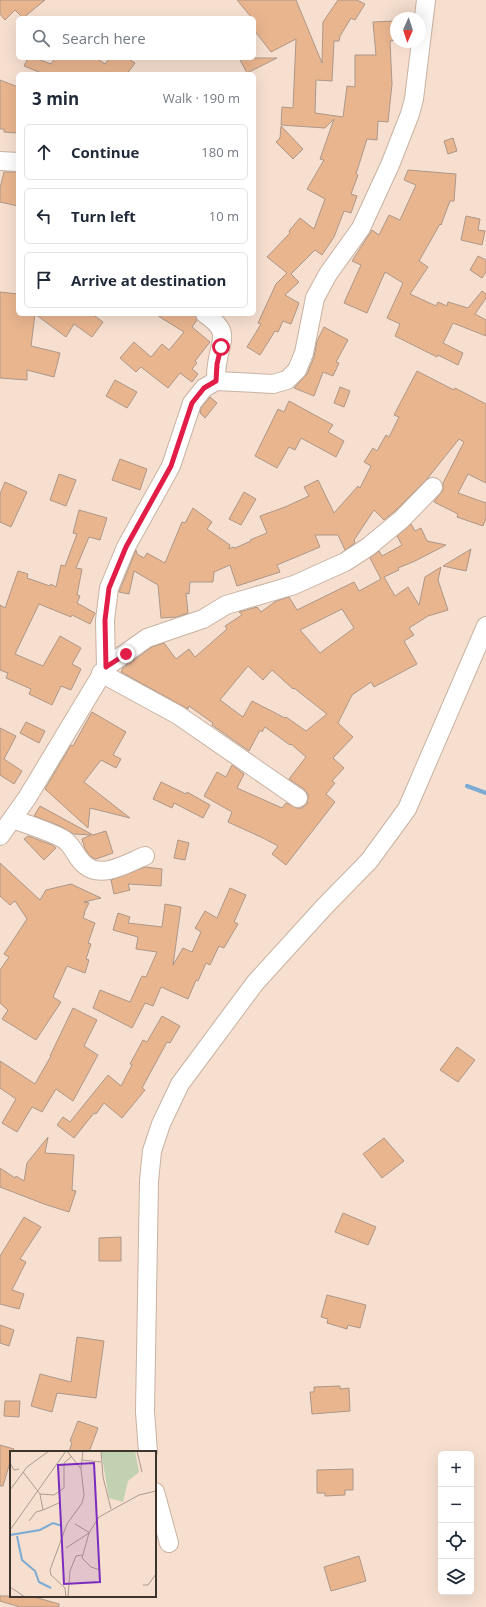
<!DOCTYPE html>
<html lang="en">
<head>
<meta charset="utf-8">
<style>
  :root { --surface:#fff; --page:#f6f6f7; --text:#1f2937; --muted:#747a83; --line:#e0e1e3 }
  body { margin:0; font-family:"Open Sans",sans-serif; background:var(--page); color:var(--text) }
  .controls { position:absolute; right:12px; bottom:12px; display:grid; overflow:hidden; border-radius:6px; box-shadow:0 4px 16px #0002 }
  .controls button { width:36px; height:36px; display:grid; place-items:center; padding:0; border:0; border-bottom:1px solid var(--line); background:var(--surface); color:var(--text); font:20px sans-serif }
  .compass { position:absolute; left:390px; top:12px; width:36px; height:36px; border-radius:50%; background:var(--surface); box-shadow:0 4px 16px #0002; rotate:183deg }
  .stop { position:absolute; width:12px; height:12px; margin:-9px; border:3px solid #e11d48; border-radius:50%; background:#fff }
  .stop.end { background:#e11d48; border-color:#fff; box-shadow:0 1px 4px #0008 }
  .list { margin:0; padding:0; list-style:none }
  h2 { display:flex; justify-content:space-between; align-items:center; height:52px; margin:0; padding:0 16px; font-size:17px }
  h2 small { font-size:13px; font-weight:400; color:var(--muted) }
  .list li { display:grid; grid-template-columns:26px 1fr auto; gap:12px; align-items:center; box-sizing:border-box; height:56px; margin:0 8px 8px; padding:0 8px; border:1px solid var(--line); border-radius:6px }
  .list b { display:block; font-size:15px; white-space:nowrap }
  .list em { font-size:13px; font-style:normal; color:var(--muted) }
  .icon { flex:none; width:22px; height:22px; fill:none; stroke:currentColor; stroke-width:2; stroke-linecap:round; stroke-linejoin:round }
  .map { position:relative; flex:none; width:486px; height:1607px; overflow:hidden }
  .search { position:absolute; background:var(--surface); box-shadow:0 4px 16px #0002; left:16px; top:16px; width:240px; height:44px; display:flex; align-items:center; gap:10px; box-sizing:border-box; padding:0 14px; border-radius:6px; color:var(--muted); font-size:15px }
  .panel { position:absolute; background:var(--surface); box-shadow:0 4px 16px #0002; left:16px; top:72px; width:240px; height:244px; border-radius:6px }
  .map>svg:first-child { display:block }
</style>
</head>
<body>
<div class="map">
<svg width="486" height="1607" viewBox="0 0 486 1607">
  <rect width="100%" height="100%" fill="#f6dfcf"/>
  <g fill="none" stroke-linecap="round" stroke-linejoin="round">
    <!-- stream -->
    <path stroke="#7baad3" stroke-width="4" d="M467 786 486 793"/>
  </g>
  <!-- building -->
  <g fill="#e9b58f" stroke="#ad9788" fill-rule="evenodd">
    <path d="M0 0H45L23 18 15 10 5 20 0 14Z"/>
    <path d="M237 0H296L322 63 323 22 338 0H357L365 4 355 20 351 18 340 36 339 41H334L332 81 316 80 315 113 343 117 347 86 355 87V55H376L373 22 396 21V40L390 41 392 84 388 122 378 121 377 140 367 139 356 174 358 175 351 194 357 196 351 213 344 211 334 237 322 255 315 250 291 274 299 282 285 295 299 303 291 324 283 321 278 332 275 331 260 355 247 347 261 324 258 323 276 284 287 273 267 257 290 233 289 231 300 218 314 229 325 199 307 189 324 160 320 159 334 119 325 128 281 125 282 107 293 108 296 39 271 52 254 30V18H252Z"/>
    <path d="M28 58H35L51 64 55 58H96L105 64 110 58H127L135 63 127 74H44L24 66Z"/>
    <path d="M239 58H277L247 73Z"/>
    <path d="M0 80 18 87 17 133 4 132V129H0Z"/>
    <path d="M281 126 303 149 293 159 276 142 280 138Z"/>
    <path d="M453 138 457 151 448 154 444 141Z"/>
    <path d="M408 170 456 174 454 201H450L441 225 440 224 419 261 428 267 410 294 436 306 438 302 447 306 448 302 468 308 482 291 486 294V298L475 314 486 320V336L453 323 443 343 463 353 458 365 438 355 437 357 395 336 400 324 387 318 403 283 385 272 367 313 344 303 361 265 352 261 372 230 379 235 389 215 400 220 416 185 404 180Z"/>
    <path d="M4 172H18V206L0 202V188Z"/>
    <path d="M466 216 480 219 478 230 485 231 482 245 461 240Z"/>
    <path d="M478 256 486 260V272L482 278 470 270Z"/>
    <path d="M0 292 18 294V314H92L103 322 92 337 74 324 66 337 35 314 31 346 60 353 54 377 27 370V380L0 378Z"/>
    <path d="M155 314H195L197 320 192 327 210 342 195 361 197 363 192 369 198 374 192 382 180 373 168 388 141 367 136 372 120 358 134 342 151 357 162 344 169 350 184 332Z"/>
    <path d="M324 327 348 340 336 362 339 363 333 376 323 372 314 396 294 388 307 374 314 357 317 341Z"/>
    <path d="M417 371 454 390 455 388 486 404V483L468 474 458 493 486 503V518L483 526 457 517 458 514 434 502 443 490V483L464 442 459 439 427 479 395 511 384 520 374 510 354 540 355 543 345 550 338 535H315L320 547 277 565 280 572 237 586 230 565 214 572 213 582H190L189 594 186 593 188 613 177 617 161 618 158 585 134 571 129 594 119 592 136 550 137 554 144 558 147 553 165 563 182 522 185 523 193 508 212 522 207 529 230 545 229 549 233 547 235 548 251 541 250 540 267 533 260 516 285 507 309 496 304 487 318 480 334 513 358 486 360 488 371 466 364 462 373 448 377 451 386 435 389 437 399 417 394 415Z"/>
    <path d="M115 380 137 392 127 408 106 396Z"/>
    <path d="M340 387 350 391 344 407 334 403Z"/>
    <path d="M210 397 217 403 205 418 200 413 201 408Z"/>
    <path d="M289 401 333 425 328 432 344 441 336 457 301 438 295 450 289 447 277 468 255 456 278 409 284 412Z"/>
    <path d="M120 459 147 469 140 490 112 480Z"/>
    <path d="M59 474 76 480 66 506 50 500Z"/>
    <path d="M5 482 27 492 11 527 0 522V494Z"/>
    <path d="M244 492 256 499 241 525 229 519Z"/>
    <path d="M79 510 107 518 100 540 89 537 76 568 82 569 77 595 80 596 77 603 95 613 90 624 72 615 71 617 39 604 15 654 43 666 60 636 81 648 72 664 81 669 71 690 61 686 52 705 29 694 31 689 6 678 8 673 0 670V605L5 608 18 571 28 574 27 578 50 586 51 584 56 587 61 565 65 566 77 534 73 533Z"/>
    <path d="M411 524 415 531 421 528 427 541 446 545 415 561 398 568 399 570 384 577 395 596 408 587 419 605 425 577 441 567 438 580 448 610 428 616 409 628 414 635 404 641 417 664 374 687 371 682 352 695 338 723 353 737 333 758 344 768 332 781 335 783 326 794 335 802 286 865 272 854 278 846 265 839 228 822 232 812 204 796 217 772 226 777 232 765 244 774 237 788 282 808 286 803 297 808H302L307 804 308 798V794L304 789 289 779 306 757 291 744 290 745 265 727 262 732 260 730 249 751 212 725 213 723 189 706 188 709 121 672 123 668 152 647 164 643 176 659 189 649 195 657 227 629 225 626 242 615 239 612 257 607 261 612 276 601 289 597 297 610 354 582 359 591 381 579 370 558 379 551 382 556 402 545 397 536ZM342 609 354 628 320 653 300 630ZM248 666 263 680 272 670 293 689 294 688 327 714 306 731 286 717 285 718 252 701 243 717 220 700Z"/>
    <path d="M471 549 466 571 443 566Z"/>
    <path d="M92 712 126 732 113 755 121 759 116 768 101 760 84 782 130 818 90 808 88 828 45 789 71 745 73 746Z"/>
    <path d="M26 722 45 731 39 743 20 733Z"/>
    <path d="M0 728 16 736 4 759 22 771 14 784 0 775Z"/>
    <path d="M161 782 186 794 187 792 210 805 203 818 174 803 172 808 153 799Z"/>
    <path d="M40 806 93 835 106 831 113 853 96 859 91 857 85 849 82 839 91 835 74 834 60 826 34 816Z"/>
    <path d="M28 836 52 845 56 848 44 860 24 839Z"/>
    <path d="M178 840 189 843 185 860 174 858Z"/>
    <path d="M0 863 40 900 46 890 71 884 101 898 84 902 89 903 84 913H85L83 918 95 923 88 943 91 944 86 959 89 960 85 973 67 966 53 997 61 1002 36 1040 2 1019 8 1010 0 1003V970L9 957 4 954 27 919 15 901 10 905 0 896Z"/>
    <path d="M145 867 162 869 161 886 128 884 130 890 114 894 111 880Z"/>
    <path d="M230 888 246 895 234 922 238 924 224 948 219 946 210 965 206 963 198 981 196 980 188 999 161 987 153 1006 145 1003 132 1028 93 1008 100 990 130 1002 142 976 146 977 157 952 136 949 138 937 113 930 118 913 130 917 128 923 162 927 165 904 181 907 173 965 183 948 192 952 201 932 195 928 205 911 217 918Z"/>
    <path d="M73 1008 97 1020 84 1046 98 1055 73 1101 56 1089 42 1112 32 1107 17 1132 2 1123 16 1099 0 1088V1061L35 1084 51 1056H50Z"/>
    <path d="M162 1016 180 1026 170 1043 167 1042 142 1088 145 1090 122 1118 104 1103 96 1114 94 1113 74 1138 57 1125 63 1117 70 1122 108 1075 121 1086 132 1065 130 1064 143 1040 147 1042Z"/>
    <path d="M457 1047 475 1060 458 1082 440 1070Z"/>
    <path d="M48 1137 45 1153 74 1155 72 1190 76 1191 69 1212 44 1204 0 1187V1168L15 1178 16 1176 24 1181 27 1163Z"/>
    <path d="M384 1138 404 1161 382 1178 363 1154Z"/>
    <path d="M343 1213 376 1227 368 1245 335 1232Z"/>
    <path d="M24 1217 41 1227 20 1259 26 1262 12 1290 24 1294 19 1309 0 1304V1256Z"/>
    <path d="M121 1237V1261H99V1238Z"/>
    <path d="M327 1295 366 1305 360 1328 348 1325 347 1329 327 1323 328 1319 321 1317Z"/>
    <path d="M0 1325 14 1330 9 1346 0 1343Z"/>
    <path d="M77 1337 104 1341 96 1398 57 1393 52 1412 31 1406 40 1374 71 1382Z"/>
    <path d="M340 1386V1389L349 1388 350 1411 312 1414 310 1392H314V1387Z"/>
    <path d="M5 1401H20L19 1417 4 1416Z"/>
    <path d="M78 1421 98 1428 89 1452H69L72 1442 70 1441Z"/>
    <path d="M0 1445 14 1449 13 1452H11V1459L3 1486H0Z"/>
    <path d="M353 1469V1490H345V1495L325 1496V1493H317V1470Z"/>
    <path d="M359 1556 366 1581 331 1591 324 1567Z"/>
    <path d="M0 1596H31L59 1604V1607H20L0 1601Z"/>
  </g>
  <g fill="none" stroke-linecap="round" stroke-linejoin="round">
    <!-- minor casing -->
    <g stroke="#c8b2a2" stroke-width="20">
      <g id="minor">
        <path d="M0 161 18 162"/>
        <path d="M205 314C232 333 220 339 217 365 216 370 216 376 216 381"/>
        <path d="M106 667 105 620 109 588 126 547 171 466 192 403 204 388 216 381 273 384 287 380 297 370 304 353 315 298 328 274 361 228 390 165 410 114 414 99 426 0"/>
        <path d="M101 673 178 715 298 798"/>
        <path d="M12 819C24 823 59 835 66 841 74 848 77 859 85 865 102 880 129 862 145 856"/>
        <path d="M0 836 27 798 106 667 147 638 203 619 226 605 294 585 345 562 368 547 402 519 433 487"/>
        <path d="M148 1452 145 1412 149 1181 152 1151 161 1124 180 1084 255 983 325 906 369 861 407 809 486 626"/>
        <path d="M155 1492 169 1543"/>
      </g>
    </g>
    <!-- minor -->
    <use href="#minor" stroke="#fff" stroke-width="18"/>
  </g>
  <g fill="none" stroke-linecap="round" stroke-linejoin="round">
    <!-- route -->
    <path stroke="#e11d48" stroke-width="5" d="M126 654 106 667 105 620 109 588 126 547 171 466 192 403 204 388 216 381 217 364 221 347"/>
  </g>
  <!-- overview -->
  <g transform="translate(10 1451)">
    <rect width="146" height="146" fill="#f6dfcf"/>
    <path d="M91 0H125L129 21 118 30 113 51 99 47Z" fill="#c2d2b1"/>
    <path fill="none" stroke="#7baad3" stroke-width="2" d="M0 84 30 79 43 72 52 75M7 85 12 109 25 120 29 131 41 137"/>
    <path fill="none" stroke="#ac9b8f" stroke-width="1" d="M91 0 93 26 101 58M127 0 132 21M72 9 91 11M0 12 4 19 9 18M71 17 73 0M13 21 30 43 44 44 54 37V12L62 5M0 39 17 16 39 0M30 43 33 59 51 51M19 70 26 61 33 59M65 73 80 82M0 79 56 0M56 97 79 82M90 119 81 116 72 107 79 82 89 66 129 44 146 40M133 134H138L146 123M0 136 15 146M56 146 55 137 41 124 40 119 57 73 72 52 74 44 71 18 57 0M58 146 60 120 66 105 72 104"/>
    <path fill="#7b2cbf" fill-opacity="0.15" stroke="#7b2cbf" stroke-width="2" d="M84 12 90 131 54 133 48 14Z"/>
    <rect width="146" height="146" fill="none" stroke="#3d342e" stroke-width="2"/>
  </g>
</svg>
<div class="controls">
<button>+</button>
<button>−</button>
<button><svg class="icon" aria-label="locate" viewBox="0 0 24 24"><circle cx="12" cy="12" r="6"/><path d="M12 2v4M12 18v4M2 12h4M18 12h4"/></svg></button>
<button><svg class="icon" aria-label="layers" viewBox="0 0 24 24"><path d="M12 4l9 5-9 5-9-5zM3 14l9 5 9-5"/></svg></button>
</div>
<svg class="compass" viewBox="-18 -18 36 36"><path d="M0-13l5 13h-10z" fill="#e53935"/><path d="M0 13l5-13h-10z" fill="#747a83"/></svg>
<div class="stop" style="left:221px;top:347px"></div>
<div class="stop end" style="left:126px;top:654px"></div>
<div class="search"><svg class="icon" aria-label="search" viewBox="0 0 24 24"><circle cx="10" cy="10" r="6"/><path d="M15 15l6 6"/></svg>Search here</div>
<section class="panel">
<h2>3 min<small>Walk · 190 m</small></h2>
<ul class="list">
<li><svg class="icon" aria-label="ahead" viewBox="0 0 24 24"><path d="M12 20V5M6 11l6-6 6 6"/></svg><div><b>Continue</b></div><em>180 m</em></li>
<li><svg class="icon" aria-label="left" viewBox="0 0 24 24"><path d="M17 20v-9H6M10 6l-5 5 5 5"/></svg><div><b>Turn left</b></div><em>10 m</em></li>
<li><svg class="icon" aria-label="arrive" viewBox="0 0 24 24"><path d="M6 21V4h12l-3 4 3 4H6"/></svg><div><b>Arrive at destination</b></div></li>
</ul>
</section>
</div>
</body>
</html>
